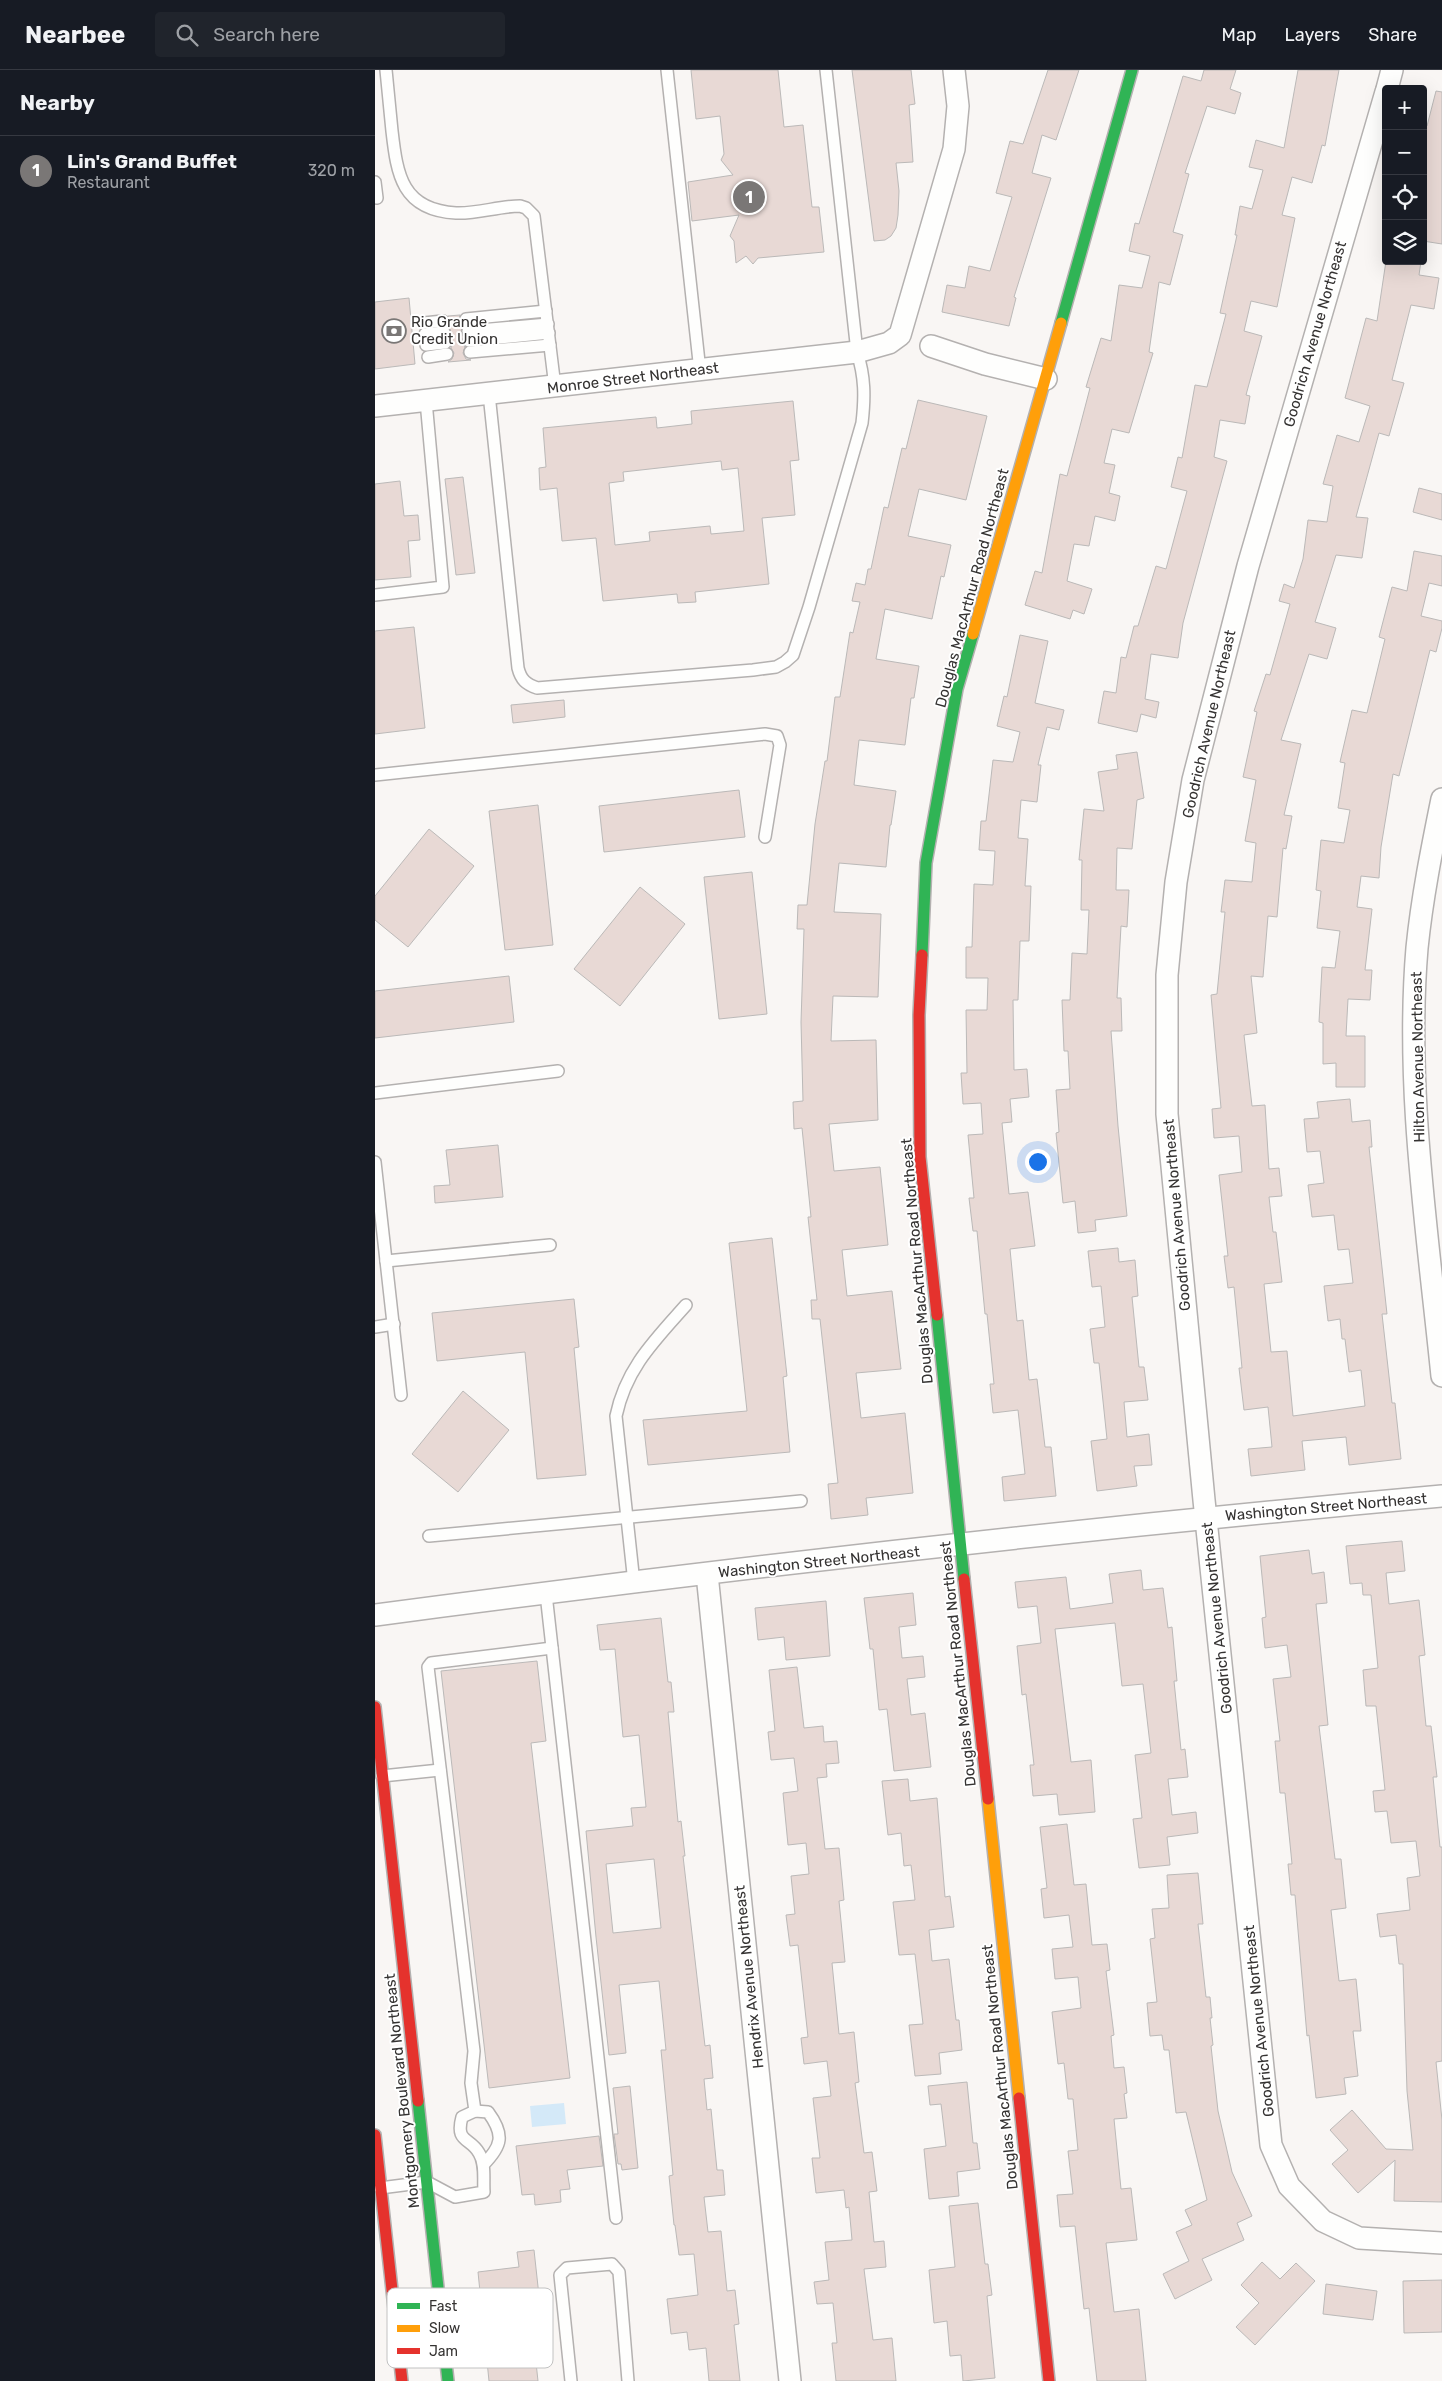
<!DOCTYPE html>
<html lang="en">
<head>
<meta charset="utf-8">
<style>
  :root { --surface:#171b24; --page:#20242c; --text:#f1f3f6; --muted:#9ea1a6; --line:#363941; --accent:#7a7776 }
  body { margin:0; font-family:Rubik,sans-serif; background:var(--page); color:var(--text) }
  .controls { position:absolute; right:15px; top:15px; display:grid; overflow:hidden; border-radius:5px; box-shadow:0 5px 20px #0002 }
  .controls button { width:45px; height:45px; display:grid; place-items:center; padding:0; border:0; border-bottom:1px solid var(--line); background:var(--surface); color:var(--text); font:25px sans-serif }
  .you { position:absolute; left:662px; top:1091px; width:18px; height:18px; margin:-12px; border:4px solid #fff; border-radius:50%; background:#1a73e8; box-shadow:0 0 0 8px #1a73e833 }
  .badge { display:grid; place-items:center; width:32px; height:32px; border-radius:50%; background:var(--accent); color:#fff; font-size:16px; font-weight:700 }
  .pin { position:absolute; translate:-50% -50%; border:2px solid #fff; box-shadow:0 1px 5px #0006 }
  .list { margin:0; padding:0; list-style:none }
  h2 { display:flex; justify-content:space-between; align-items:center; height:65px; margin:0; padding:0 20px; font-size:21px }
  h2 small { font-size:16px; font-weight:400; color:var(--muted) }
  .list li { display:grid; grid-template-columns:32px 1fr auto; gap:15px; align-items:center; box-sizing:border-box; height:70px; padding:0 20px; border-top:1px solid var(--line) }
  .list b { display:block; font-size:19px; white-space:nowrap }
  .list p { margin:0; font-size:16px; white-space:nowrap; color:var(--muted) }
  .list em { font-size:16px; font-style:normal; color:var(--muted) }
  .icon { flex:none; width:28px; height:28px; fill:none; stroke:currentColor; stroke-width:2; stroke-linecap:round; stroke-linejoin:round }
  .map { position:relative; flex:none; width:1067px; height:2311px; overflow:hidden }
  header { display:flex; align-items:center; gap:30px; box-sizing:border-box; height:70px; padding:0 25px; background:var(--surface); border-bottom:1px solid var(--line) }
  header strong { font-size:24px }
  nav { display:flex; gap:28px; margin-inline-start:auto; font-size:18px }
  .search { width:350px; height:45px; background:var(--page); display:flex; align-items:center; gap:12px; box-sizing:border-box; padding:0 18px; border-radius:5px; color:var(--muted); font-size:19px }
  main { display:flex }
  aside { flex:1; background:var(--surface) }
  .map>svg:first-child { display:block }
</style>
</head>
<body>
<header>
<strong>Nearbee</strong>
<div class="search"><svg class="icon" aria-label="search" viewBox="0 0 24 24"><circle cx="10" cy="10" r="6"/><path d="M15 15l6 6"/></svg>Search here</div>
<nav><a>Map</a><a>Layers</a><a>Share</a></nav>
</header>
<main>
<aside>
<h2>Nearby<small></small></h2>
<ul class="list">
<li><span class="badge">1</span><div><b>Lin's Grand Buffet</b><p>Restaurant</p></div><em>320 m</em></li>
</ul>
</aside>
<div class="map">
<svg width="1067" height="2311" viewBox="0 0 1067 2311">
  <rect width="100%" height="100%" fill="#f9f6f4"/>
  <!-- water -->
  <path fill="#d4e9f8" d="M189 2033 191 2054 157 2057 155 2036Z"/>
  <!-- building -->
  <g fill="#e8d9d5" stroke="#bbb9b8" fill-rule="evenodd">
    <path d="M316 0H403L409 57 428 55 437 137H444L449 182 383 188 378 194 371 186 361 193 359 171 355 166 364 145 317 151 313 112 358 105 346 90 349 84 345 46 321 49Z"/>
    <path d="M477 0H536L540 34 534 35 538 92 521 93 524 121 523 145 521 158 516 166 510 170 499 171Z"/>
    <path d="M673 0H704L681 70 667 65 657 103 676 108 639 227 641 228 634 256 567 242 572 215 590 218 594 196 615 201 637 127 621 123 635 71 648 74Z"/>
    <path d="M829 0H861L855 19 866 23 860 44 832 36 810 103 814 104 798 162 808 165 795 215 784 212 774 282 778 283 754 363 737 359 729 393 740 395 734 423 745 426 740 451 720 446 714 476 699 474 692 511 717 519 709 544 698 540 695 549 650 535 660 501 667 503 685 404 692 406 715 318 711 317 726 268 736 271 744 215 767 218 775 186 754 181 760 153 764 154 808 6 826 11Z"/>
    <path d="M923 0H964L950 76 947 75 937 113 917 107 907 145 920 148 902 237 876 231 869 261 887 266 871 325 875 326 870 354 845 350 839 387 852 391 808 553 803 588 776 584 770 629 784 632 781 648 766 644 762 662 723 653 729 621 741 623 746 587 751 588 759 556H763L781 496 791 499 812 421 796 417 803 387 807 388 820 315 832 317 851 244 845 243 862 165H860L865 136 877 139 888 100 874 97 881 70 909 78Z"/>
    <path d="M1061 21 1067 22V174L1048 171V55L1052 56Z"/>
    <path d="M1011 191H1046L1044 205 1064 208 1059 239 1036 235 1017 310 1029 313 1014 366 1004 363 981 447 993 448 987 488 961 485 940 552 961 558 952 589 934 584 906 670 926 674 909 745 917 746 911 779 908 778 902 847 893 846 888 907 876 906 882 963 869 965 877 1036 890 1035 894 1099 904 1098 907 1126 894 1127 898 1162H901L907 1212 889 1214 896 1282 912 1281 918 1346 990 1336 986 1300 974 1302 970 1269H967L965 1249 953 1251 949 1216 978 1213 974 1179 963 1180 959 1145 937 1147 933 1115 949 1113 945 1081 932 1082 929 1049 944 1048 942 1032 975 1029 977 1052 995 1050 997 1077H994L1012 1244H1007L1017 1333H1020L1026 1389 974 1395 971 1367 927 1371 930 1400 876 1406 873 1379 897 1377 893 1337 869 1340 864 1298H867L859 1217 853 1218 849 1186H853L844 1105 867 1102 864 1066 839 1068 837 1039 846 1038 836 925 842 924 850 842H846L850 810 877 812 881 773 870 771 881 710 868 707 882 642 879 641 891 604 895 605 915 534 904 531 909 514 919 518 928 489 933 450 952 452 958 416 948 414 962 365 984 372 995 336 970 328 991 248 1002 251Z"/>
    <path d="M34 228 40 294 0 299V232Z"/>
    <path d="M85 245 84 250 88 256 86 261 88 267 87 272 90 277 88 283 91 289 96 290 73 292 77 289 79 283 76 278 77 273 74 267 76 262 73 256 75 251 73 246Z"/>
    <path d="M543 330 612 346 591 430 544 419 533 466 576 475 569 507 566 506 557 549 510 539 501 589 544 596 539 628H536L530 675 484 670 479 715 521 721 516 755H515L511 797 464 793 459 842 506 844 503 927 458 926 456 971 501 970 503 1050 454 1054 459 1101 505 1097 513 1175 467 1180 472 1226 517 1221 526 1299 481 1303 486 1348 530 1343 538 1423 491 1428 493 1445 456 1449 453 1414 463 1413 445 1249H437L436 1230H442L433 1147H436L427 1058 419 1059 418 1032 428 1031 426 952 429 859H422L423 835H432L440 754 450 691H452L460 627H465L475 562 478 563 485 532 477 531 481 513 490 515 493 499H496L509 437 513 438 527 378 531 379Z"/>
    <path d="M418 331 424 390 415 391 420 445 387 448 394 514 320 522 321 532 303 533 302 524 228 531 221 468 187 471 182 418 165 420 164 398 171 397 168 358 281 347 282 358 317 354 316 341ZM346 391 347 400 363 398 369 461 336 464 335 456 274 462 275 471 240 475 234 413 249 411 248 402Z"/>
    <path d="M88 407 100 503 81 505 70 409Z"/>
    <path d="M25 411 29 446 43 445 45 470 33 471 36 507 0 510V414Z"/>
    <path d="M1044 418 1067 424V450L1038 442Z"/>
    <path d="M1039 481 1067 486V516L1054 513 1046 546 1067 551V558L1061 582 1055 580 1024 706 1018 704 1006 777 1004 808 986 806 982 837 997 839 990 900H997L995 930 973 929 971 966H990V1017H961V993L948 994V953L944 952 947 897 960 898 965 861 942 858 946 821 941 820 946 770 969 773 975 740 963 738 970 693 965 692 977 640 992 643 1010 569 1004 567 1017 517 1032 521Z"/>
    <path d="M39 557 50 658 0 664V561Z"/>
    <path d="M645 565 673 571 660 633 689 640 684 660 672 657 663 695H666L662 732 646 730 643 768 653 769 650 816H656L654 871H645L643 930H638L639 1000 652 999 654 1027 635 1029 637 1052 627 1053 634 1124 653 1122 660 1176 635 1179 642 1251 648 1250 654 1310 662 1309 670 1377H676L681 1426 629 1431 627 1407 650 1404 643 1340 618 1343 615 1314H619L612 1244H610L602 1161H598L594 1128H599L593 1065 608 1064 606 1033 588 1034 586 1003H592L591 940H612L613 908H591V877H597L599 814 618 815 620 781 604 780 606 751H611L618 690 638 692 645 662 622 656 629 626 632 627Z"/>
    <path d="M189 630 190 647 138 653 136 635Z"/>
    <path d="M762 682 769 728 762 730 757 779 742 778 741 820H754L752 857 746 856 742 928H746L747 961H736L743 1056 752 1146 720 1150 721 1161 703 1163 700 1131 688 1133 681 1063 684 1062 681 1020 695 1019 693 981H689L687 930H695L697 883 712 884 714 840H706L707 790H704L709 739 729 741 723 702 743 699 741 685Z"/>
    <path d="M364 720 370 767 229 782 224 736Z"/>
    <path d="M163 735 178 875 130 880 114 741Z"/>
    <path d="M54 759 99 796 33 877 0 850V826Z"/>
    <path d="M377 802 392 944 344 949 329 807Z"/>
    <path d="M265 817 310 854 245 936 199 899Z"/>
    <path d="M134 906 139 952 0 968V921Z"/>
    <path d="M123 1075 128 1127 60 1133 59 1116 75 1115 71 1080Z"/>
    <path d="M397 1168 412 1306 408 1307 415 1382 273 1395 268 1350 372 1341 354 1173Z"/>
    <path d="M743 1178 744 1192 760 1190 763 1226 757 1227 764 1297H769L773 1330 749 1332 752 1367 774 1364 777 1395 759 1396 762 1416 722 1421 716 1371 732 1369 724 1293H719L715 1259 730 1257 726 1216 717 1217 713 1181Z"/>
    <path d="M199 1229 204 1277 199 1278 211 1405 162 1409 150 1282 62 1291 57 1243Z"/>
    <path d="M88 1321 134 1360 83 1422 37 1384Z"/>
    <path d="M1027 1471 1030 1501 1011 1503 1014 1534 1044 1530 1050 1585 1044 1586 1051 1656H1056L1062 1707H1058L1065 1777H1067V1991L1061 1992 1067 2050V2132L1019 2131 1020 2090 983 2123 957 2094 973 2080 955 2060 977 2040 1011 2079 1038 2080 1032 2021 1028 1894H1024L1021 1865 1005 1867 1002 1844 1035 1840 1032 1808 1045 1806 1041 1771 1016 1773 1012 1741 1000 1742 998 1721 1010 1720 1001 1636H991L988 1600 1003 1598 996 1525H988L987 1513 975 1514 971 1476Z"/>
    <path d="M934 1480 937 1504 949 1502 952 1533 941 1534 953 1655 944 1656 960 1789H966L971 1838 956 1840 964 1911 981 1909 986 1961H978L983 2006 969 2008 971 2024 941 2028 934 1965 932 1966 920 1825H916L913 1794H917L910 1723H905L900 1671H905L898 1609 916 1607 912 1575 890 1578 887 1548 891 1547 885 1486Z"/>
    <path d="M766 1500 768 1520 788 1518 793 1558 797 1557 802 1611H799L806 1680 810 1679 813 1707 793 1709 797 1745 821 1742 823 1763 792 1767 795 1795 764 1798 758 1749 767 1748 760 1685 776 1683 768 1614 747 1616 740 1553 680 1559 696 1692 716 1690 720 1742 684 1745 682 1724 658 1726 655 1695H659L651 1624 647 1625 642 1576 666 1573 662 1536 643 1538 640 1512 691 1507 695 1539 738 1533 734 1504Z"/>
    <path d="M538 1523 541 1555 524 1557 527 1588 548 1586 550 1607 532 1609 536 1645 550 1643 556 1697 519 1701 512 1639 504 1640 498 1579H495L489 1528Z"/>
    <path d="M451 1531 455 1586 411 1590 409 1567 383 1570 380 1538Z"/>
    <path d="M286 1548 293 1612H296L299 1642H293L303 1752 306 1751 310 1786H308L330 1976 335 1975 338 2008 329 2009 332 2040 336 2039 342 2100H348L350 2125 329 2127 333 2162 346 2161 352 2221 360 2220 364 2254 359 2255 365 2311H334L331 2278 314 2280 312 2262 296 2264 292 2229 323 2225 319 2184 304 2185 300 2155H299L294 2106 298 2105 286 1980H291L284 1911 244 1915 251 1983 234 1985 221 1867 211 1761 258 1756 256 1738 271 1737 264 1665 248 1667 240 1579 225 1580 222 1555ZM279 1789 286 1858 238 1863 231 1794Z"/>
    <path d="M162 1591 171 1671 156 1673 195 2008 114 2018 66 1601Z"/>
    <path d="M422 1597 429 1658 448 1656 449 1672 462 1671 464 1693 451 1694 452 1707 442 1708 450 1779 464 1778 469 1830 464 1831 470 1892 457 1893 464 1964 479 1962 484 2012 480 2013 489 2083 497 2082 502 2121 494 2122 499 2172 509 2171 511 2197 489 2199 498 2270 517 2268 521 2311H461L457 2273H462L458 2233 442 2234 439 2212 454 2210 450 2172 477 2170 474 2137 471 2138 469 2120 441 2123 437 2088H445L438 2028 456 2026 452 1991 429 1994 426 1968 433 1967 423 1875 415 1876 411 1845 420 1844 416 1806 434 1804 431 1773 413 1775 408 1723 423 1721 419 1688 396 1690 393 1662 400 1661 394 1600Z"/>
    <path d="M533 1709 535 1731 562 1728 570 1827 575 1826 579 1857 554 1860 557 1891 574 1889 581 1950H584L587 1980 564 1983 566 2004 540 2006 534 1955 548 1954 540 1884 524 1885 518 1832 540 1830 536 1795 529 1796 526 1763 513 1765 507 1711Z"/>
    <path d="M692 1754 699 1815 711 1814 717 1875 732 1874 735 1900 731 1901 739 1965 736 1966 739 1998 749 1997 752 2023 749 2024 752 2048 739 2049 746 2119 756 2118 762 2170 731 2173 739 2242 764 2239 771 2311H722L714 2238 709 2239 700 2156 685 2157 682 2125 698 2124 693 2081 703 2080 698 2029H693L689 1993 683 1994 677 1942 706 1938 703 1907 680 1909 677 1879 698 1877 694 1845 669 1848 666 1819 672 1818 665 1757Z"/>
    <path d="M823 1803 828 1854H823L831 1927H835L837 1948H835L838 1975 836 1976 843 2041 857 2102 877 2146 862 2153 869 2170 827 2189 837 2210 800 2229 788 2204 814 2191 801 2162 817 2155 810 2140 832 2130 811 2042 801 2043 794 1980H789L787 1965 775 1966 772 1933 782 1932 775 1869 780 1868 777 1839 794 1838 792 1805Z"/>
    <path d="M592 2012 598 2073H602L605 2099 582 2102 584 2126 554 2129 549 2079 571 2076 566 2034 555 2035 553 2016Z"/>
    <path d="M255 2016 263 2098 247 2100 246 2094H243L239 2064H243L238 2018Z"/>
    <path d="M224 2066 228 2096 192 2100 195 2119 185 2120 186 2132 160 2135 159 2124 147 2125 141 2076Z"/>
    <path d="M603 2133 610 2194H613L617 2225 612 2226 620 2308 588 2311 586 2285 575 2286 572 2251 559 2253 554 2200 580 2197 574 2136Z"/>
    <path d="M159 2180 166 2244 156 2246 163 2311H114L103 2202 144 2197 142 2182Z"/>
    <path d="M887 2192 905 2209 921 2193 940 2211 880 2275 861 2257 884 2233 866 2215Z"/>
    <path d="M1067 2210V2262L1029 2263 1028 2211Z"/>
    <path d="M951 2214 1002 2221 998 2250 948 2244Z"/>
  </g>
  <g fill="none" stroke-linecap="round" stroke-linejoin="round">
    <!-- lane casing -->
    <g stroke="#b4b1b0" stroke-width="14">
      <g id="lane">
        <path d="M11 0C13 20 15 40 17 61 22 105 27 140 81 143 102 144 124 136 145 136L151 138 159 146 180 317"/>
        <path d="M292 0 325 301"/>
        <path d="M0 112 2 128"/>
        <path d="M91 249 171 241"/>
        <path d="M49 253 68 251"/>
        <path d="M93 261 173 254"/>
        <path d="M50 264 69 262"/>
        <path d="M94 271 174 263"/>
        <path d="M51 275 70 273"/>
        <path d="M95 282 175 275"/>
        <path d="M53 287 72 284"/>
        <path d="M114 324 143 598C146 610 151 614 162 618L378 600 401 597 410 592 418 585 434 537 487 353C490 327 490 307 482 282L451 0"/>
        <path d="M0 525 68 517 51 331"/>
        <path d="M0 705 390 664 402 666 405 675 390 767"/>
        <path d="M0 1023 183 1001"/>
        <path d="M0 1092 26 1325"/>
        <path d="M11 1191 175 1175"/>
        <path d="M0 1257 19 1254"/>
        <path d="M54 1466 426 1431"/>
        <path d="M259 1513 241 1346C251 1298 280 1270 311 1235"/>
        <path d="M171 1524 241 2148"/>
        <path d="M7 1706 65 1700"/>
        <path d="M100 2041 96 2013 99 1981 53 1597 56 1593 177 1578"/>
        <path d="M5 2118 52 2112 80 2127 109 2122C108 2110 111 2094 104 2083 95 2067 80 2073 87 2047L100 2041 113 2042C130 2065 127 2076 108 2095"/>
        <path d="M196 2311 185 2205 192 2198 237 2194 244 2202 253 2311"/>
      </g>
    </g>
    <!-- street casing -->
    <g stroke="#b4b1b0" stroke-width="24">
      <g id="street">
        <path d="M1012 19 1017 0"/>
        <path d="M1011 22 873 496 818 710 801 812 792 905V1044L829 1430 896 2075 914 2116 948 2151 984 2168 1067 2173"/>
        <path d="M556 276 610 294 671 309"/>
        <path d="M0 336 482 282 514 273 525 265 579 79 583 36 579 0"/>
        <path d="M1067 729C1057 778 1047 828 1042 878 1030 1020 1053 1165 1067 1306"/>
        <path d="M332 1504 415 2311"/>
        <path d="M0 1545C355 1498 711 1458 1067 1426"/>
      </g>
    </g>
    <!-- fast casing -->
    <g stroke="#b4b1b0" stroke-width="14">
      <g id="fast">
        <path d="M686 253 757 0"/>
        <path d="M547 885 551 793 582 619 598 564"/>
        <path d="M562 1245 589 1509"/>
        <path d="M43 2031 73 2311"/>
      </g>
    </g>
    <!-- slow casing -->
    <g stroke="#b4b1b0" stroke-width="14">
      <g id="slow">
        <path d="M598 564 686 253"/>
        <path d="M613 1729 644 2028"/>
      </g>
    </g>
    <!-- jam casing -->
    <g stroke="#b4b1b0" stroke-width="14">
      <g id="jam">
        <path d="M547 885 544 945 545 1087 562 1245"/>
        <path d="M589 1509 613 1729"/>
        <path d="M0 1637 43 2031"/>
        <path d="M644 2028 674 2311"/>
        <path d="M0 2065 27 2311"/>
      </g>
    </g>
    <!-- lane -->
    <use href="#lane" stroke="#fefefd" stroke-width="11"/>
    <!-- street -->
    <use href="#street" stroke="#fefefd" stroke-width="21"/>
    <!-- fast -->
    <use href="#fast" stroke="#30b455" stroke-width="11"/>
    <!-- slow -->
    <use href="#slow" stroke="#ff9f0a" stroke-width="11"/>
    <!-- jam -->
    <use href="#jam" stroke="#e5322d" stroke-width="11"/>
  </g>
  <!-- icons -->
  <defs>
    <g id="bank-ring" transform="scale(1.25)"><circle r="9.5" fill="#fff" stroke="#7a7776" stroke-width="1.5"/><path d="M-6-4H6V4H-6ZM0-2.3a2.3 2.3 0 1 0 0 4.6a2.3 2.3 0 1 0 0-4.6Z" fill="#7a7776"/></g>
  </defs>
  <g fill-rule="evenodd">
    <use href="#bank-ring" x="19" y="261"/>
  </g>
  <g text-anchor="middle" dominant-baseline="central" stroke-width="4" stroke-linejoin="round" paint-order="stroke">
    <!-- poi labels -->
    <g font-size="15" fill="#353332" stroke="#fff" text-anchor="start">
      <text x="36" y="252">Rio Grande<tspan x="36" dy="17">Credit Union</tspan></text>
    </g>
    <!-- street labels -->
    <g font-size="15" fill="#353332" stroke="#fff">
      <text transform="translate(940 264) rotate(-74)">Goodrich Avenue Northeast</text>
      <text transform="translate(258 308) rotate(-7)">Monroe Street Northeast</text>
      <text transform="translate(597 518) rotate(-75)">Douglas MacArthur Road Northeast</text>
      <text transform="translate(834 654) rotate(-77)">Goodrich Avenue Northeast</text>
      <text transform="translate(1043 987) rotate(-91)">Hilton Avenue Northeast</text>
      <text transform="translate(802 1145) rotate(-95)">Goodrich Avenue Northeast</text>
      <text transform="translate(542 1191) rotate(-95)">Douglas MacArthur Road Northeast</text>
      <text transform="translate(951 1437) rotate(-5)">Washington Street Northeast</text>
      <text transform="translate(444 1492) rotate(-6)">Washington Street Northeast</text>
      <text transform="translate(842 1548) rotate(-96)">Goodrich Avenue Northeast</text>
      <text transform="translate(583 1594) rotate(-96)">Douglas MacArthur Road Northeast</text>
      <text transform="translate(374 1907) rotate(-96)">Hendrix Avenue Northeast</text>
      <text transform="translate(884 1951) rotate(-96)">Goodrich Avenue Northeast</text>
      <text transform="translate(625 1997) rotate(-96)">Douglas MacArthur Road Northeast</text>
      <text transform="translate(27 2021) rotate(-96)">Montgomery Boulevard Northeast</text>
    </g>
  </g>
  <!-- legend -->
  <rect x="12" y="2218" width="166" height="80" rx="8" fill="#fff" stroke="#c2c2c2" stroke-width="1"/>
  <rect x="22" y="2233" width="23" height="6" fill="#30b455"/>
  <rect x="22" y="2255" width="23" height="7" fill="#ff9f0a"/>
  <rect x="22" y="2278" width="23" height="6" fill="#e5322d"/>
  <g font-size="14" fill="#353332">
    <text x="54" y="2241">Fast</text>
    <text x="54" y="2263">Slow</text>
    <text x="54" y="2286">Jam</text>
  </g>
</svg>
<div class="controls">
<button>+</button>
<button>−</button>
<button><svg class="icon" aria-label="locate" viewBox="0 0 24 24"><circle cx="12" cy="12" r="6"/><path d="M12 2v4M12 18v4M2 12h4M18 12h4"/></svg></button>
<button><svg class="icon" aria-label="layers" viewBox="0 0 24 24"><path d="M12 4l9 5-9 5-9-5zM3 14l9 5 9-5"/></svg></button>
</div>
<div class="you"></div>
<div class="pin badge" style="left:374px;top:127px">1</div>
</div>
</main>
</body>
</html>
